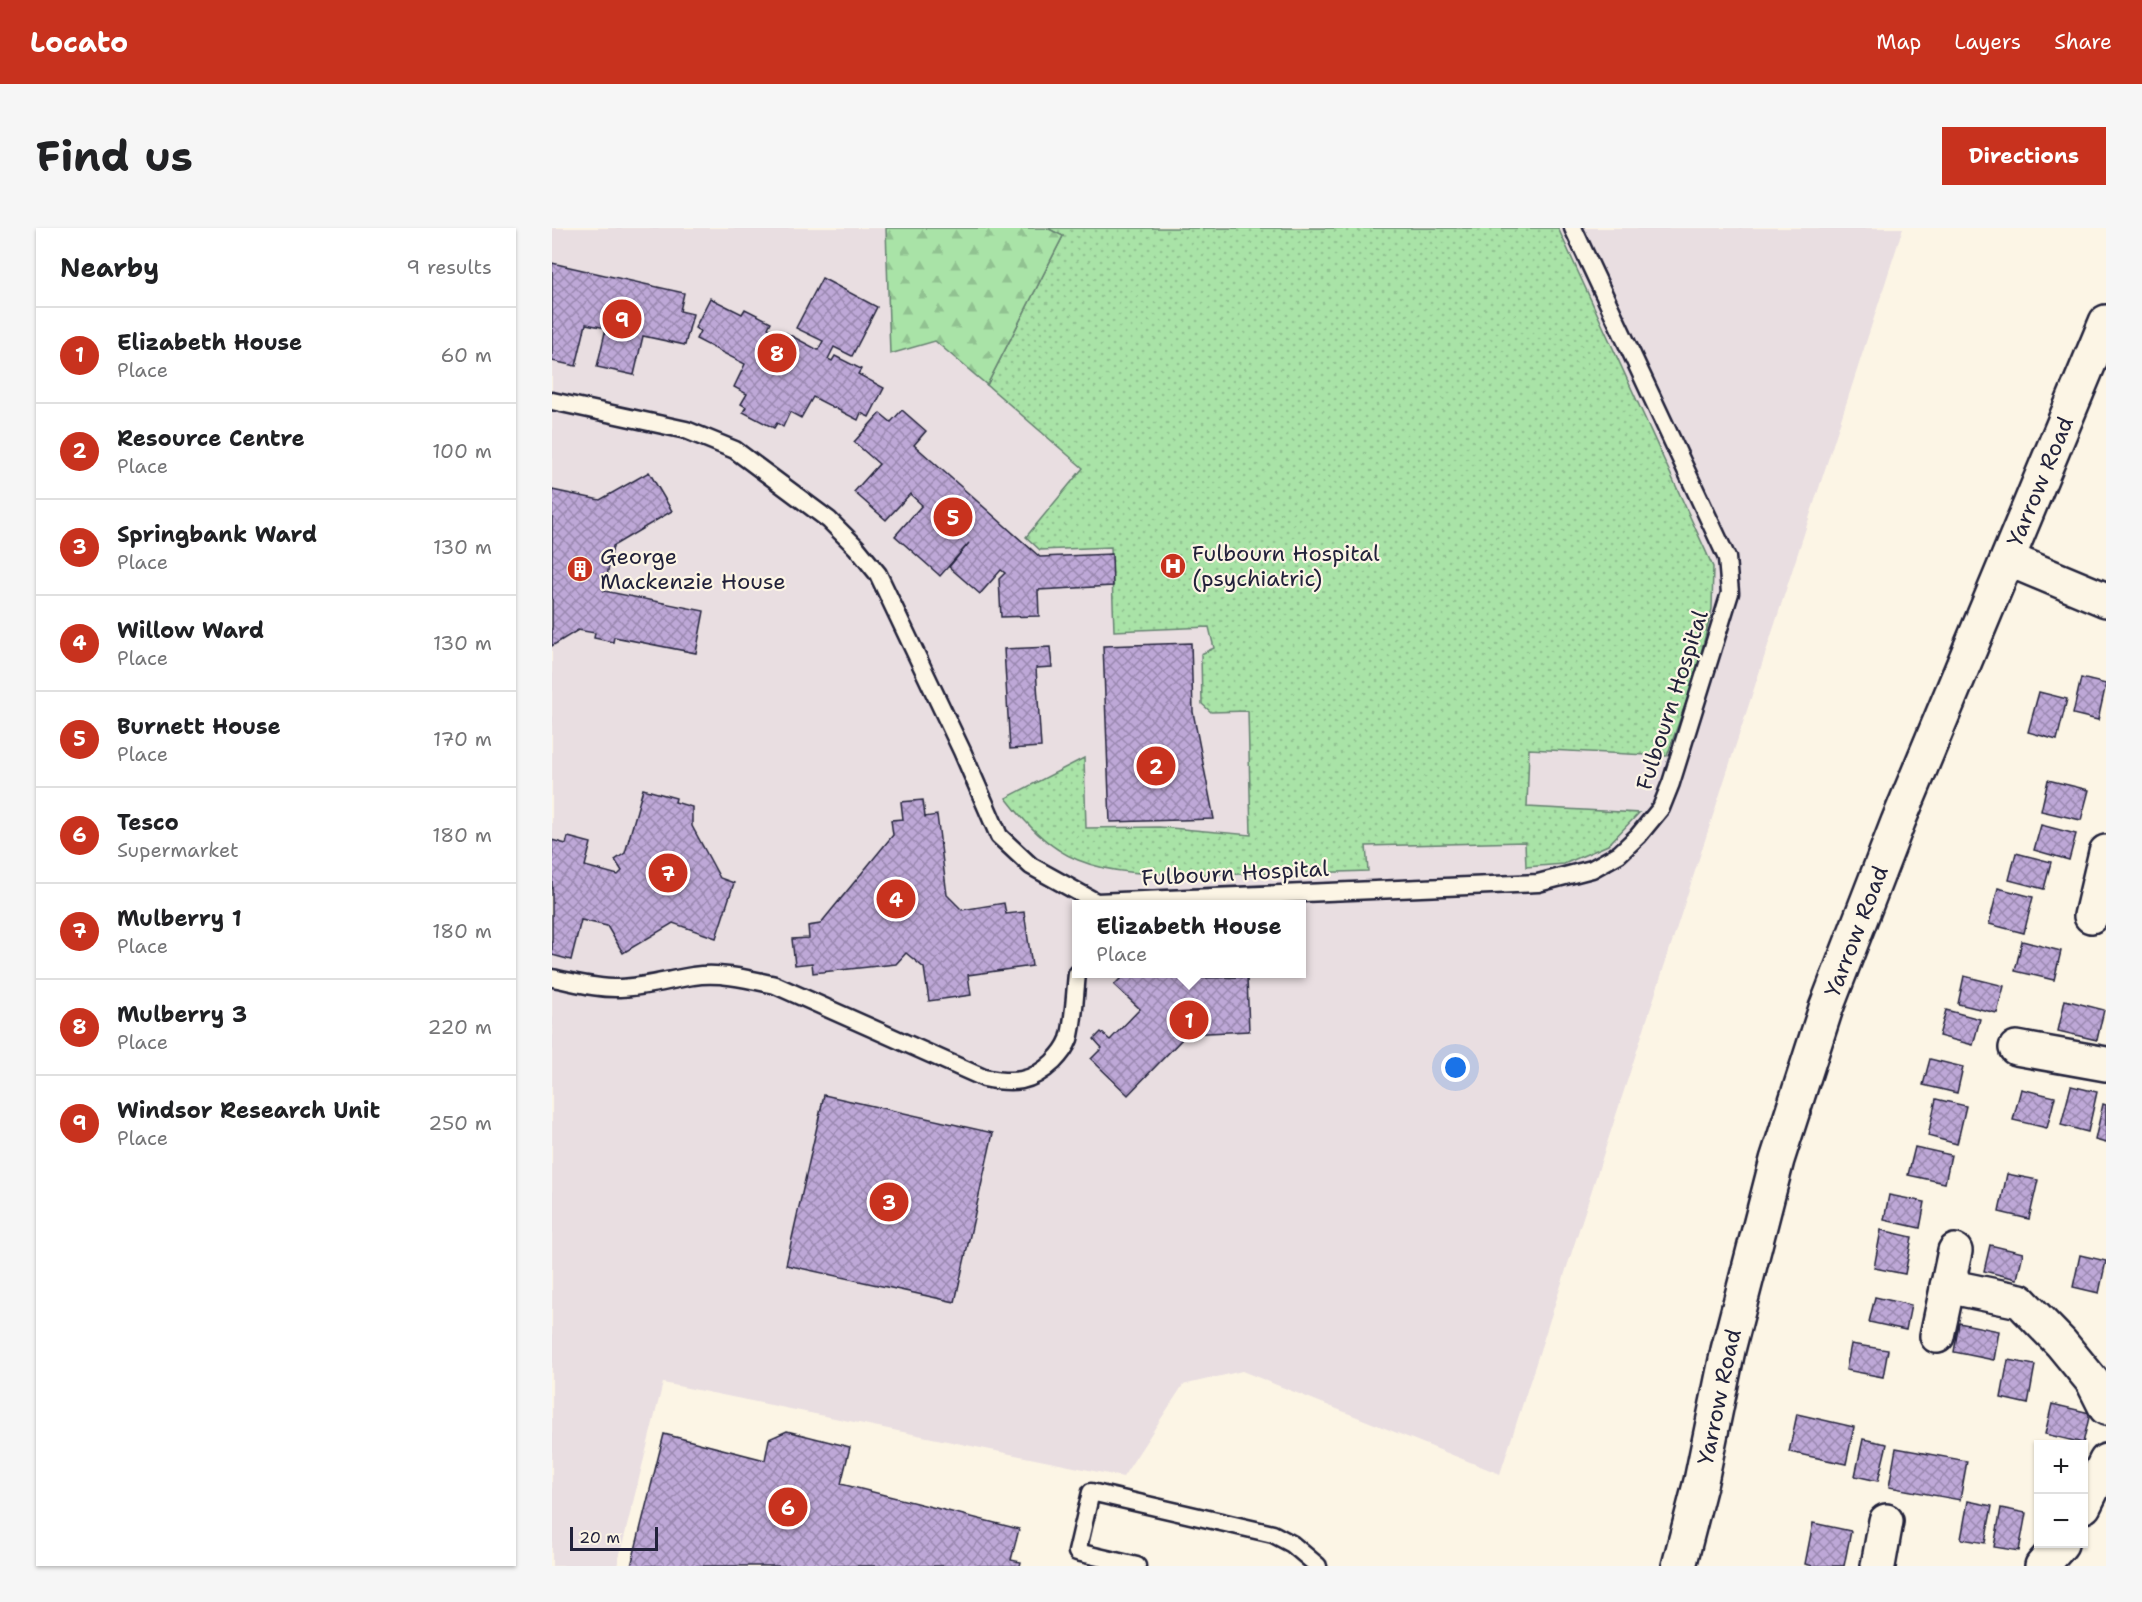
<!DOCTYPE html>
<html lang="en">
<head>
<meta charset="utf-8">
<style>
  :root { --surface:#fff; --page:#f6f6f6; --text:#202124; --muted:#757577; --line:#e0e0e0; --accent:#c8321e }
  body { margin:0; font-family:"Shantell Sans",sans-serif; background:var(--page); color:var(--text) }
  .controls { position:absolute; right:18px; bottom:18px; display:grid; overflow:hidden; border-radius:0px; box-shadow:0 2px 4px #0004 }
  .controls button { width:54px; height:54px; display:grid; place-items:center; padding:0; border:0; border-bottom:2px solid var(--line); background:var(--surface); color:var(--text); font:30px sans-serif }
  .scale { position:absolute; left:18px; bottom:15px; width:88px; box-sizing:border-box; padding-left:6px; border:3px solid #22223b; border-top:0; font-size:16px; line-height:21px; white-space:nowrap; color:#22223b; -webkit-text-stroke:4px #fcf5e5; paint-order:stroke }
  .you { position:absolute; left:904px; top:840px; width:21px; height:21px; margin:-15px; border:4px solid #fff; border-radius:50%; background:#1a73e8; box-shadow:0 0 0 9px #1a73e833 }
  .badge { display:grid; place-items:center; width:39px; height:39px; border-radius:50%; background:var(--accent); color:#fff; font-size:20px; font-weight:700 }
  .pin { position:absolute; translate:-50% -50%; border:3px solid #fff; box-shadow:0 2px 6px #0006 }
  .popup { position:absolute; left:520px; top:672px; width:234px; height:78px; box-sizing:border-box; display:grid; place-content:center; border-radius:0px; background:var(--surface); filter:drop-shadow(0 2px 4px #0005); font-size:20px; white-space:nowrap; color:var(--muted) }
  .popup b { font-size:22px; color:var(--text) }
  .popup::after { content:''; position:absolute; left:50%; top:100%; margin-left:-12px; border:12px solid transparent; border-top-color:var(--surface) }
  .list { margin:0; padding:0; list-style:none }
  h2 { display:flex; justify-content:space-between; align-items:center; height:78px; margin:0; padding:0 24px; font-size:26px }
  h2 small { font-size:20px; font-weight:400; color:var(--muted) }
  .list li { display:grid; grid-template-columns:39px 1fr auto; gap:18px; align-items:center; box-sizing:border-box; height:96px; padding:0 24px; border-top:2px solid var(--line) }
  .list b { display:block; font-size:22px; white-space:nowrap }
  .list p { margin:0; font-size:20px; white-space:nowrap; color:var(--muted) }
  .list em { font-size:20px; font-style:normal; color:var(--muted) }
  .map { position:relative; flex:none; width:1554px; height:1338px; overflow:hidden; border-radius:0px }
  header { display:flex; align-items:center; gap:36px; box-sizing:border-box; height:84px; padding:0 30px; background:var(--accent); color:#fff }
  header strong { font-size:28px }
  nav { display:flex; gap:33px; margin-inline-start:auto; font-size:21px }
  .intro { display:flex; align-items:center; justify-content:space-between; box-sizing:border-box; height:144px; padding:0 36px }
  h1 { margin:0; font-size:42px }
  .button { padding:15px 27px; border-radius:0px; background:var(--accent); color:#fff; font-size:21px; font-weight:700 }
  main { display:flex; gap:36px; padding:0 36px }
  aside { flex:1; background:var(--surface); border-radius:0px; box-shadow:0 2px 4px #0004 }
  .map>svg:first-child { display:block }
</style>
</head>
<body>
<header>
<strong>Locato</strong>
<nav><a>Map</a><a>Layers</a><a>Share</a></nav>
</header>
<div class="intro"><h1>Find us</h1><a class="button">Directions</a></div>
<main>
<aside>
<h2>Nearby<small>9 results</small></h2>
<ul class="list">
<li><span class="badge">1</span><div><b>Elizabeth House</b><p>Place</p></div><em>60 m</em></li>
<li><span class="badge">2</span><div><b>Resource Centre</b><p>Place</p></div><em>100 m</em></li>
<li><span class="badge">3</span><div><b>Springbank Ward</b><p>Place</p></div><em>130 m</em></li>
<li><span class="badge">4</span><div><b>Willow Ward</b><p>Place</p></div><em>130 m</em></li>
<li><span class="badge">5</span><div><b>Burnett House</b><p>Place</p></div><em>170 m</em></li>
<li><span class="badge">6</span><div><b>Tesco</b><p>Supermarket</p></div><em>180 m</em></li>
<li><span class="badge">7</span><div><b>Mulberry 1</b><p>Place</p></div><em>180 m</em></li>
<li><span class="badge">8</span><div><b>Mulberry 3</b><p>Place</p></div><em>220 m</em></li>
<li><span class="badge">9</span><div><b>Windsor Research Unit</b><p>Place</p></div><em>250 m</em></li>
</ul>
</aside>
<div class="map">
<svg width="1554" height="1338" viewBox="0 0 1554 1338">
  <defs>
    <pattern id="grass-dots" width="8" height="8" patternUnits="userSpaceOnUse" patternTransform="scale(1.5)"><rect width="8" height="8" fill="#a9e3a7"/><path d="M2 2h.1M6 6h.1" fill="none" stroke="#91c291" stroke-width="1.8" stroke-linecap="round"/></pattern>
    <pattern id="forest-firs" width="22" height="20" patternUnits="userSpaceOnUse" patternTransform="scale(1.5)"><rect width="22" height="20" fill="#a9e3a7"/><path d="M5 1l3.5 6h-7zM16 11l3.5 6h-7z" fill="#91c291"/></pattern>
    <pattern id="building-cross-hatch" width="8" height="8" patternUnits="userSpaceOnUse" patternTransform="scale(1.5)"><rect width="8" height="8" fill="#bea8d7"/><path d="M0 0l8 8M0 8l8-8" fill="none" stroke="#9a88b0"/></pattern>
  </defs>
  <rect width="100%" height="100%" fill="#fcf5e5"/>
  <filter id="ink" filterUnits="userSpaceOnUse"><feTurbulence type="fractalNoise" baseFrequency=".0167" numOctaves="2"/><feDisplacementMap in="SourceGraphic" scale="12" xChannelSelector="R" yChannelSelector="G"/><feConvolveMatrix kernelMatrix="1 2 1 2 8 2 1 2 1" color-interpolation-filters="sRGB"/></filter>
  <g filter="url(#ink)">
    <!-- built -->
    <path fill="#e9dee1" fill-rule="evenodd" d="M0 0H1351L948 1246 690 1143 631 1157 571 1249 111 1155 65 1338H0ZM524 676H750V746H524Z"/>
    <!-- grass -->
    <path fill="url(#grass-dots)" stroke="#668271" stroke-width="1.5" d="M495 0H1006L1161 339 1160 381 1143 449 1115 528 977 521 975 579 1087 585 1056 617 1012 636 974 639 973 614 814 618 816 643C758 645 700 647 642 646 603 646 563 647 526 632 496 620 473 595 454 570L532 530 534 600 607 599 699 607 696 483 659 484 650 476 649 426 662 420 657 399 562 403 559 319 488 322 474 309 531 240 435 157 511 8Z"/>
    <!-- forest -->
    <path fill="url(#forest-firs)" stroke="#668271" stroke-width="1.5" d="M334 0H495L511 8 435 157 383 113 338 126Z"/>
    <!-- building -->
    <g fill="url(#building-cross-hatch)" stroke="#22223b" stroke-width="1.5">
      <path d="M0 35 132 65 128 83 141 86 133 117 91 108 82 147 45 139 54 100 34 96 24 138 0 133Z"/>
      <path d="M270 50 325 79 300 128 282 119 276 131 280 133 283 128 309 141 306 146 332 160 317 189 309 185 306 192 261 169 249 190 238 184 231 199 225 195 222 200 191 184 194 179 189 176 195 166 182 159 193 136 144 111 148 103 143 100 158 70 190 86 193 81 219 94 216 100 232 108 234 105 266 122 271 113 244 100Z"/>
      <path d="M350 182 374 203 362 217 488 329 560 326 561 358 486 362 487 388 449 389 447 351 453 345 449 342 428 366 397 339 417 315 388 348 386 346 343 308 370 277 358 266 334 292 302 264 327 236 302 214 328 185 339 194Z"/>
      <path d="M97 244 120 283 61 318 52 363 152 383 144 425 62 409 61 414 42 410 43 405 26 402 0 418V262L48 272Z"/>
      <path d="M639 415 641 484 662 591 558 594 551 418Z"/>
      <path d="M498 419 500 439 484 440 489 519 458 521 452 421Z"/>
      <path d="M1529 450 1554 456 1546 492 1521 486Z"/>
      <path d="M1487 464 1515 471 1505 512 1476 504Z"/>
      <path d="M1496 552 1537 562 1529 592 1489 583Z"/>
      <path d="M91 561 124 570 123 574 140 579V598L168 650 182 655 164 710 121 695 71 725 55 698 29 692 19 732 0 727V612L14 616 16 609 39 615 33 638 66 647 70 643 63 632 73 625Z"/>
      <path d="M371 572 373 589 385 587 395 667 410 682 452 675 454 686 472 684 480 738 416 747 419 767 377 773 372 740 354 725 344 736 261 745 260 735 243 737 240 711 257 710 256 698 268 696 341 607 339 592 351 591 349 574Z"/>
      <path d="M1489 597 1524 606 1517 632 1482 622Z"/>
      <path d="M1464 625 1499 634 1492 661 1457 652Z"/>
      <path d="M1446 660 1481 669 1472 705 1437 696Z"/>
      <path d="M1470 713 1509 723 1502 752 1463 743Z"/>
      <path d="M573 746H643L644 750 695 749 697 803 635 806 576 867 539 831 550 820 542 811 549 804 558 812 588 781 562 757Z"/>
      <path d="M1412 748 1452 758 1445 785 1406 776Z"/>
      <path d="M1513 772 1552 782 1545 812 1506 803Z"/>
      <path d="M1394 782 1428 791 1421 817 1387 808Z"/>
      <path d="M1378 831 1411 839 1405 865 1371 857Z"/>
      <path d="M1519 858 1545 864 1536 904 1509 897Z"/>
      <path d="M1469 861 1503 869 1495 900 1461 892Z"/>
      <path d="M272 867 441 905 403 1074 234 1037Z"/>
      <path d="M1384 871 1414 878 1405 916 1376 908Z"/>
      <path d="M1551 876 1554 877V915L1543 912Z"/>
      <path d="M1363 919 1399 927 1393 955 1356 947Z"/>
      <path d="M1455 946 1486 952 1477 991 1447 984Z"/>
      <path d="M1337 967 1373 974 1368 1000 1332 992Z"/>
      <path d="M1329 1002 1360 1009 1353 1046 1322 1040Z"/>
      <path d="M1438 1017 1471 1025 1465 1051 1432 1043Z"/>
      <path d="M1528 1027 1554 1033 1547 1065 1521 1059Z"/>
      <path d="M1323 1069 1359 1077 1354 1102 1317 1094Z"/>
      <path d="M1407 1095 1447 1103 1442 1132 1402 1124Z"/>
      <path d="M1299 1116 1336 1122 1331 1149 1294 1142Z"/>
      <path d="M1456 1132 1483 1137 1476 1176 1449 1170Z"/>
      <path d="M1500 1176 1538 1185 1531 1215 1493 1206Z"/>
      <path d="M1245 1186 1302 1199 1294 1236 1237 1224Z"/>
      <path d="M235 1203 298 1219 289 1256 467 1301 459 1332 469 1334 468 1338H79L112 1206 213 1232 217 1211Z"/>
      <path d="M1311 1211 1335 1216 1326 1253 1303 1248Z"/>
      <path d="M1344 1220 1415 1233 1408 1272 1337 1259Z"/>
      <path d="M1416 1273 1440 1278 1433 1315 1409 1311Z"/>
      <path d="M1449 1280 1474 1285 1467 1323 1442 1319Z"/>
      <path d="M1261 1295 1299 1303 1292 1338H1261L1253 1336Z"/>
    </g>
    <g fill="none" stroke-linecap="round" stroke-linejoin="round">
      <!-- service casing -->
      <g stroke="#22223b" stroke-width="21">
        <g id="service">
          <path d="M0 173 134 202 183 222 277 292 304 319 326 346 410 523 447 608 479 638 544 674 986 655 1040 641 1067 626 1086 608 1109 580 1119 555 1178 365 1175 330 1021 0"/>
          <path d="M0 750C22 754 45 761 68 760 92 759 117 752 141 748 169 744 196 751 223 757L432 850C461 856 479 855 501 834 507 828 514 819 517 811 522 795 523 763 525 746"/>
          <path d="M585 1338 525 1324 539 1264 721 1306 740 1316 766 1338"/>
        </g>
      </g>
      <!-- minor casing -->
      <g stroke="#22223b" stroke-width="38">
        <g id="minor">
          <path d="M1456 331 1554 372"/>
          <path d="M1539 688 1554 624"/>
          <path d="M1464 820 1554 836"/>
          <path d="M1395 1058 1468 1073 1509 1115 1541 1154 1554 1180"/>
          <path d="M1385 1108 1403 1023"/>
          <path d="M1532 1278 1554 1233"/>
          <path d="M1326 1338 1334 1293"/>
          <path d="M1490 1338 1509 1316"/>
        </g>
      </g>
      <!-- tertiary casing -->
      <g stroke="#22223b" stroke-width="38">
        <g id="tertiary">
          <path id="s1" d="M1127 1338 1149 1253 1176 1122 1225 932 1274 780 1346 594 1554 94"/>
        </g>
      </g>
      <!-- service -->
      <use href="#service" stroke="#fcf5e5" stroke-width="16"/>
      <!-- minor -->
      <use href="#minor" stroke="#fcf5e5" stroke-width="33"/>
      <!-- tertiary -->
      <use href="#tertiary" stroke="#fcf5e5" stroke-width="33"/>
    </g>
  </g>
  <!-- icons -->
  <defs>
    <g id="hospital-disc" transform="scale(1.35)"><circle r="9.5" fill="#c8321e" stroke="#fcf5e5"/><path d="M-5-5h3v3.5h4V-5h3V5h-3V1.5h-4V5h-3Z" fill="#fff"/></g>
    <g id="building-disc" transform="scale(1.35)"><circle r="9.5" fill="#c8321e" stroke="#fcf5e5"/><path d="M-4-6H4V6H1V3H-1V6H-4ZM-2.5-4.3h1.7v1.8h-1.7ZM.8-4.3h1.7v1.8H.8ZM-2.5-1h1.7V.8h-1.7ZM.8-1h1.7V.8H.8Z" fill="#fff"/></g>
  </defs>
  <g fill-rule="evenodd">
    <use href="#hospital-disc" x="621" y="338"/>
    <use href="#building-disc" x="28" y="341"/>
  </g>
  <g text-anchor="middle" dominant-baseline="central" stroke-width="4.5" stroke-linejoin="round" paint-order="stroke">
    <!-- street labels -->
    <g font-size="22" fill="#22223b" stroke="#fcf5e5">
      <text stroke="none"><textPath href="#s1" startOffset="1146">Yarrow Road</textPath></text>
      <text transform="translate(1120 472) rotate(-72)">Fulbourn Hospital</text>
      <text transform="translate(683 645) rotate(-3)">Fulbourn Hospital</text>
      <text stroke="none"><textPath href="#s1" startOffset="660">Yarrow Road</textPath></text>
      <text stroke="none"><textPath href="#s1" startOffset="174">Yarrow Road</textPath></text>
    </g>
    <!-- poi labels -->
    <g font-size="22" fill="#22223b" stroke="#fcf5e5" text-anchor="start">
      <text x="640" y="325">Fulbourn Hospital<tspan x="640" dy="25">(psychiatric)</tspan></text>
      <text x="48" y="328">George<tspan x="48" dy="25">Mackenzie House</tspan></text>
    </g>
  </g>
</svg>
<div class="controls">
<button>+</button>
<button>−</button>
</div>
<div class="scale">20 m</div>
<div class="you"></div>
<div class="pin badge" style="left:637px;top:792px">1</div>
<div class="popup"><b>Elizabeth House</b>Place</div>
<div class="pin badge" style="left:604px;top:538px">2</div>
<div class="pin badge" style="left:337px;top:974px">3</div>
<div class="pin badge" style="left:344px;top:671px">4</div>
<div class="pin badge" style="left:401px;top:289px">5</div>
<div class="pin badge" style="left:236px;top:1279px">6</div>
<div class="pin badge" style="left:116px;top:645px">7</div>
<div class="pin badge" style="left:225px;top:125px">8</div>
<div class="pin badge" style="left:70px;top:91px">9</div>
</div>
</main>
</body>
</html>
